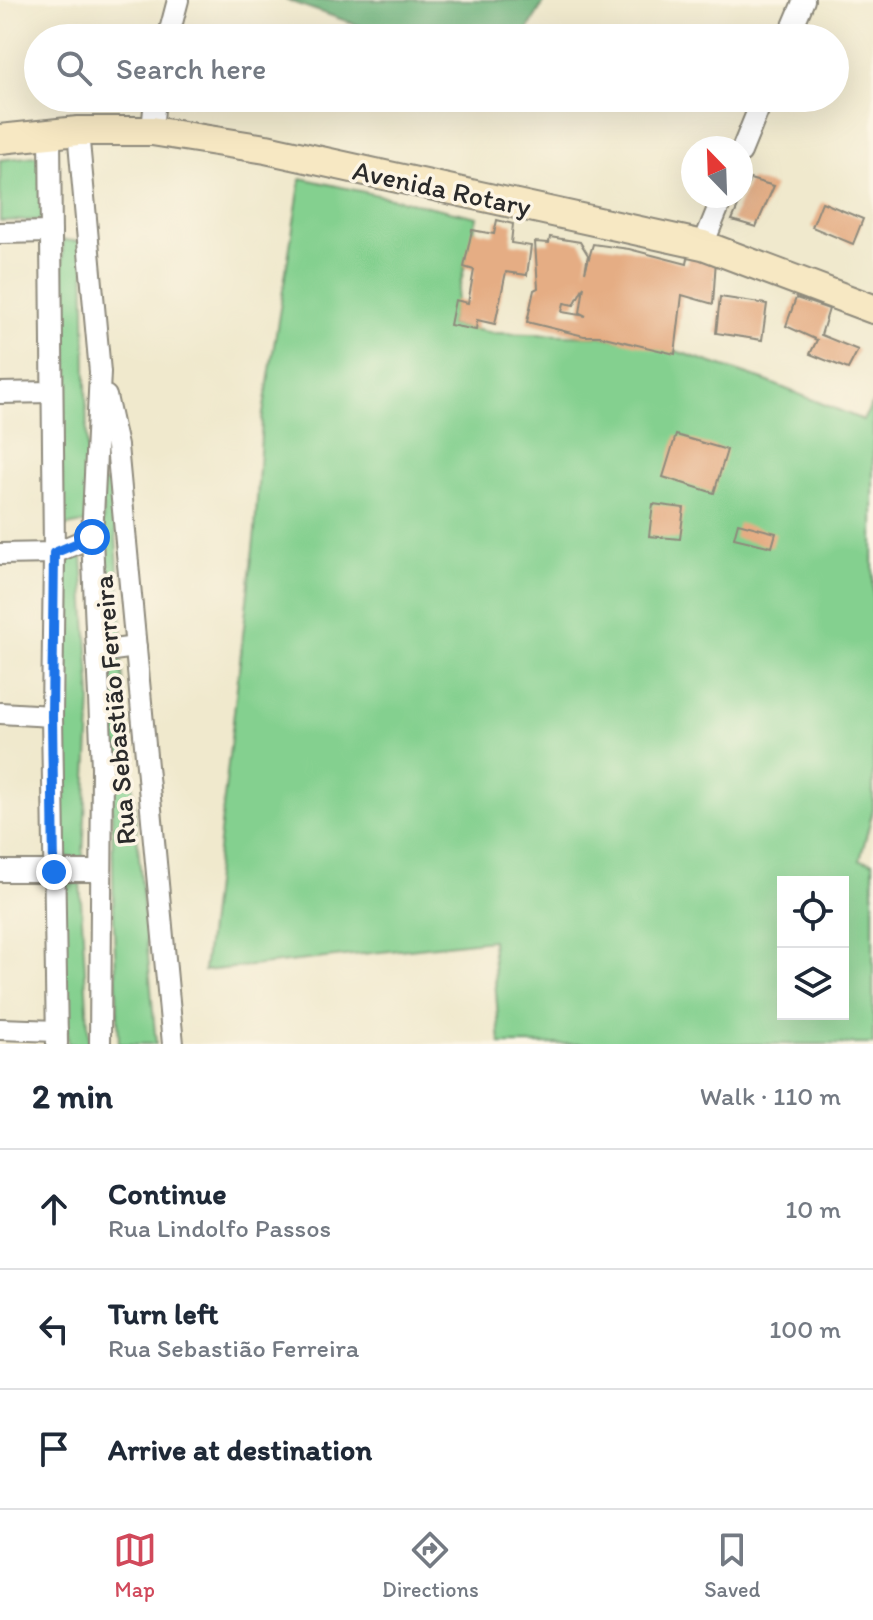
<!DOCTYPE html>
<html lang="en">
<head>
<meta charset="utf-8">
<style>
  :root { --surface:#fff; --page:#f6f6f7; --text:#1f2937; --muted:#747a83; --line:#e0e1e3; --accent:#d1495b }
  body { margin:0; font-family:Itim,sans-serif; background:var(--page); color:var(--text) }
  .controls { position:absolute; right:24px; bottom:24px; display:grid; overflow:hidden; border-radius:0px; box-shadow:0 8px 32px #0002 }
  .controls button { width:72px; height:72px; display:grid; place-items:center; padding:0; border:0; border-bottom:2px solid var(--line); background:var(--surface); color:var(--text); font:40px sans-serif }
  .compass { position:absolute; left:681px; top:136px; width:72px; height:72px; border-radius:50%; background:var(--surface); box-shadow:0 8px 32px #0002; rotate:337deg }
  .stop { position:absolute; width:24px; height:24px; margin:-18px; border:6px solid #1a73e8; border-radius:50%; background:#fff }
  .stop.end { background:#1a73e8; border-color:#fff; box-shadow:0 2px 8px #0008 }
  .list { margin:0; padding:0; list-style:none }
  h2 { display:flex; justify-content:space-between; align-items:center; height:104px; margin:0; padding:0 32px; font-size:34px }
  h2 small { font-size:26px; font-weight:400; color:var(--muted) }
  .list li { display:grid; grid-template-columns:52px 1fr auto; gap:24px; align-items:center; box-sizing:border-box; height:120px; padding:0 32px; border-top:2px solid var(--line) }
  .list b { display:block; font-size:30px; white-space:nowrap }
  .list p { margin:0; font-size:26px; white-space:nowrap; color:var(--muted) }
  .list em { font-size:26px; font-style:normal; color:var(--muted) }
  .icon { flex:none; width:44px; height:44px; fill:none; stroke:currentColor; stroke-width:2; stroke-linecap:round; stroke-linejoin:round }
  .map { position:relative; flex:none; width:873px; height:1044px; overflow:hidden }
  .search { position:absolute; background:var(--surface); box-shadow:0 8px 32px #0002; left:24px; right:24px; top:24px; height:88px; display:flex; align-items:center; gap:20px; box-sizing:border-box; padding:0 28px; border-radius:44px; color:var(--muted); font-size:30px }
  .sheet { height:464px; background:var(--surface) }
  nav { display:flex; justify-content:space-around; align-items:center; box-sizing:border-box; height:112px; border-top:2px solid var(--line); background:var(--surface); font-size:22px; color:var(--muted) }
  nav a { display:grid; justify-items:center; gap:4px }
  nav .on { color:var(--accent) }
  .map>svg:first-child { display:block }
</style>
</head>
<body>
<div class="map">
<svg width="873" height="1044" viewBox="0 0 873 1044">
  <rect width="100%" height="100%" fill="#fcf5e5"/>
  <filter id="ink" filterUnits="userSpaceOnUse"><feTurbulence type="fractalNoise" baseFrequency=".0125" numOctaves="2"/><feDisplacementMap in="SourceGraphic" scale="16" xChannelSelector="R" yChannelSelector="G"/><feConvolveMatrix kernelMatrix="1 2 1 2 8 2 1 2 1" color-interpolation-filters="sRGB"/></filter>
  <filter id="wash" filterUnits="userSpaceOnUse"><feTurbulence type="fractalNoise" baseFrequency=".006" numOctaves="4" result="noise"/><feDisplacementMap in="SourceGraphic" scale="32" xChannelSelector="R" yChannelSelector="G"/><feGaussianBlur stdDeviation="1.8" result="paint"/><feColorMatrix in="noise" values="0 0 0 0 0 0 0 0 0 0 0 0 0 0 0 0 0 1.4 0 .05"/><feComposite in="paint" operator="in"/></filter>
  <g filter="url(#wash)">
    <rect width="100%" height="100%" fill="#f0e9cd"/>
    <!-- green -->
    <g fill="#84d08f" stroke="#587e5d" stroke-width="2" fill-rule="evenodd">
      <path d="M43 155 47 220 0 221V160Z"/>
      <path d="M301 178 477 217 450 325 493 333 600 336 673 350 766 381 863 420 873 403V810L860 860 873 862V1044H500L492 940 204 971 255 531 262 420ZM783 882H843V1014H783Z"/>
      <path d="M63 240 84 242 88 522 62 527 60 376Z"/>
      <path d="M102 482 113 483 122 638 105 637Z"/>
      <path d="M82 557 91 697 83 857 61 858 64 560Z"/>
      <path d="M109 658H121L156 1044H119L114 928Z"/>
      <path d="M80 882 89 1044H68L59 885Z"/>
    </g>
    <!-- forest -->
    <path fill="#6bb27a" stroke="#4b6e52" stroke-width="2" d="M286 0H545L523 38H395Z"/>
    <g id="blocks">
      <!-- building -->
      <g fill="#e5ad84" fill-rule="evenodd">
        <path d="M750 179 774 186 756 227 732 220Z"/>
        <path d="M822 202 863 219 853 244 812 227Z"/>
        <path d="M497 220 513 224 511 243 531 246 527 275 506 272 495 324 477 320 476 330 450 325 455 300 468 303 474 270 464 267 472 230 494 234Z"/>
        <path d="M550 237 580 242 588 255 585 272 593 244 629 249 687 264 689 253 716 259 713 304 682 295 675 354 600 336H584L527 322 534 290 538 288 535 242 549 243ZM584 286 580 313 586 316 562 312 564 303 574 305Z"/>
        <path d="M720 297 767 304 762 340 716 333Z"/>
        <path d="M796 298 829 309 821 335 858 350 848 369 810 354 817 340 786 326Z"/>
        <path d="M676 435 727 450 714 493 663 477Z"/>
        <path d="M653 504 684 508 680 539 649 536Z"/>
        <path d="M738 523 776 533 772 547 734 538Z"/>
      </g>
    </g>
  </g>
  <g filter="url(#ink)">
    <use href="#blocks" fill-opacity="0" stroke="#8e8a7c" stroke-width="2"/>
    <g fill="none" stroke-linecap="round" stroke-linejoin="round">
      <!-- minor casing -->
      <g stroke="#8e8a7c" stroke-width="24">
        <g id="minor">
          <path d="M168 38 178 0"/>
          <path d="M788 38 804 0"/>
          <path d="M78 131 100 372 92 537 102 767 100 1044"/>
          <path d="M152 131 155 98"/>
          <path d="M50 133 54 553 52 716 57 1044"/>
          <path d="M741 152 763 98"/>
          <path d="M0 233 51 232"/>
          <path d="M703 245 723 196"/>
          <path d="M0 393 51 392"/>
          <path d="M106 396 117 446 173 1044"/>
          <path d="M0 554 54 553 92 537"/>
          <path d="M98 652 136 647"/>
          <path d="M0 713 52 716"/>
          <path d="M0 871H100"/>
          <path d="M0 1029 57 1031"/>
        </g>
      </g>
      <!-- secondary casing -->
      <g stroke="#8e8a7c" stroke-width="32">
        <path id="secondary" d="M0 139 78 131H152L266 149 703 245 873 309"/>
      </g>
      <!-- minor -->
      <use href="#minor" stroke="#fff" stroke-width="20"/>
      <!-- secondary -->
      <use href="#secondary" stroke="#f7e8c3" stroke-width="28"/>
    </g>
  </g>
  <g fill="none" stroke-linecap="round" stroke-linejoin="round" filter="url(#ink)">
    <!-- route -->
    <path stroke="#1a73e8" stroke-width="10" d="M54 872 52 716 54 553 92 537"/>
  </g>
  <g text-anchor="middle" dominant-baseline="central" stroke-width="7" stroke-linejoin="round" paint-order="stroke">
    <!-- street labels -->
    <g font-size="28" fill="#2b2b2b" stroke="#fcf5e5">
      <text transform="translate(442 188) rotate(12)">Avenida Rotary</text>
      <text transform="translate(114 710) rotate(-95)">Rua Sebastião Ferreira</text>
    </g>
  </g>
</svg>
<div class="controls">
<button><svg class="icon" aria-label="locate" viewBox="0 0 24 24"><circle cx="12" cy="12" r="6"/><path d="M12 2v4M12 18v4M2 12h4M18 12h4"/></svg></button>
<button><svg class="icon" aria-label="layers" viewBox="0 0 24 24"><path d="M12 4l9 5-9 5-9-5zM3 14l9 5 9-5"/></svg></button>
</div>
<svg class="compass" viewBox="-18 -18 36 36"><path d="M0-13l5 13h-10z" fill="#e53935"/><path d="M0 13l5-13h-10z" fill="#747a83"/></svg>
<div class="stop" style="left:92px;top:537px"></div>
<div class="stop end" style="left:54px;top:872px"></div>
<div class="search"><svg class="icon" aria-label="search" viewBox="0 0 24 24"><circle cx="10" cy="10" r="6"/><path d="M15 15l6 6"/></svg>Search here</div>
</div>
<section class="sheet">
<h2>2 min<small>Walk · 110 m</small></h2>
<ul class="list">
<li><svg class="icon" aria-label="ahead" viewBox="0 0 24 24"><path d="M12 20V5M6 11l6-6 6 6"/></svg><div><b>Continue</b><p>Rua Lindolfo Passos</p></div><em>10 m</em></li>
<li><svg class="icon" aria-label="left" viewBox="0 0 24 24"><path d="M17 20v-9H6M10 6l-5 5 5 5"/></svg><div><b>Turn left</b><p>Rua Sebastião Ferreira</p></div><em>100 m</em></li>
<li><svg class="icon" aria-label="arrive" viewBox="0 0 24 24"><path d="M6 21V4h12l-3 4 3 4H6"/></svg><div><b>Arrive at destination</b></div></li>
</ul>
</section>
<nav>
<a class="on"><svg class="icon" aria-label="map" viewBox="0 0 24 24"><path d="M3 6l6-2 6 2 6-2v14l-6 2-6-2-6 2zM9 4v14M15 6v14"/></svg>Map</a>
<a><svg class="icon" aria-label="directions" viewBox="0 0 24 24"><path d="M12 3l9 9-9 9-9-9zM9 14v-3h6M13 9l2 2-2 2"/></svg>Directions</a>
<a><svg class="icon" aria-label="saved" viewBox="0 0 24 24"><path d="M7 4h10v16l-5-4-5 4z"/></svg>Saved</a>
</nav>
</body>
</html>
